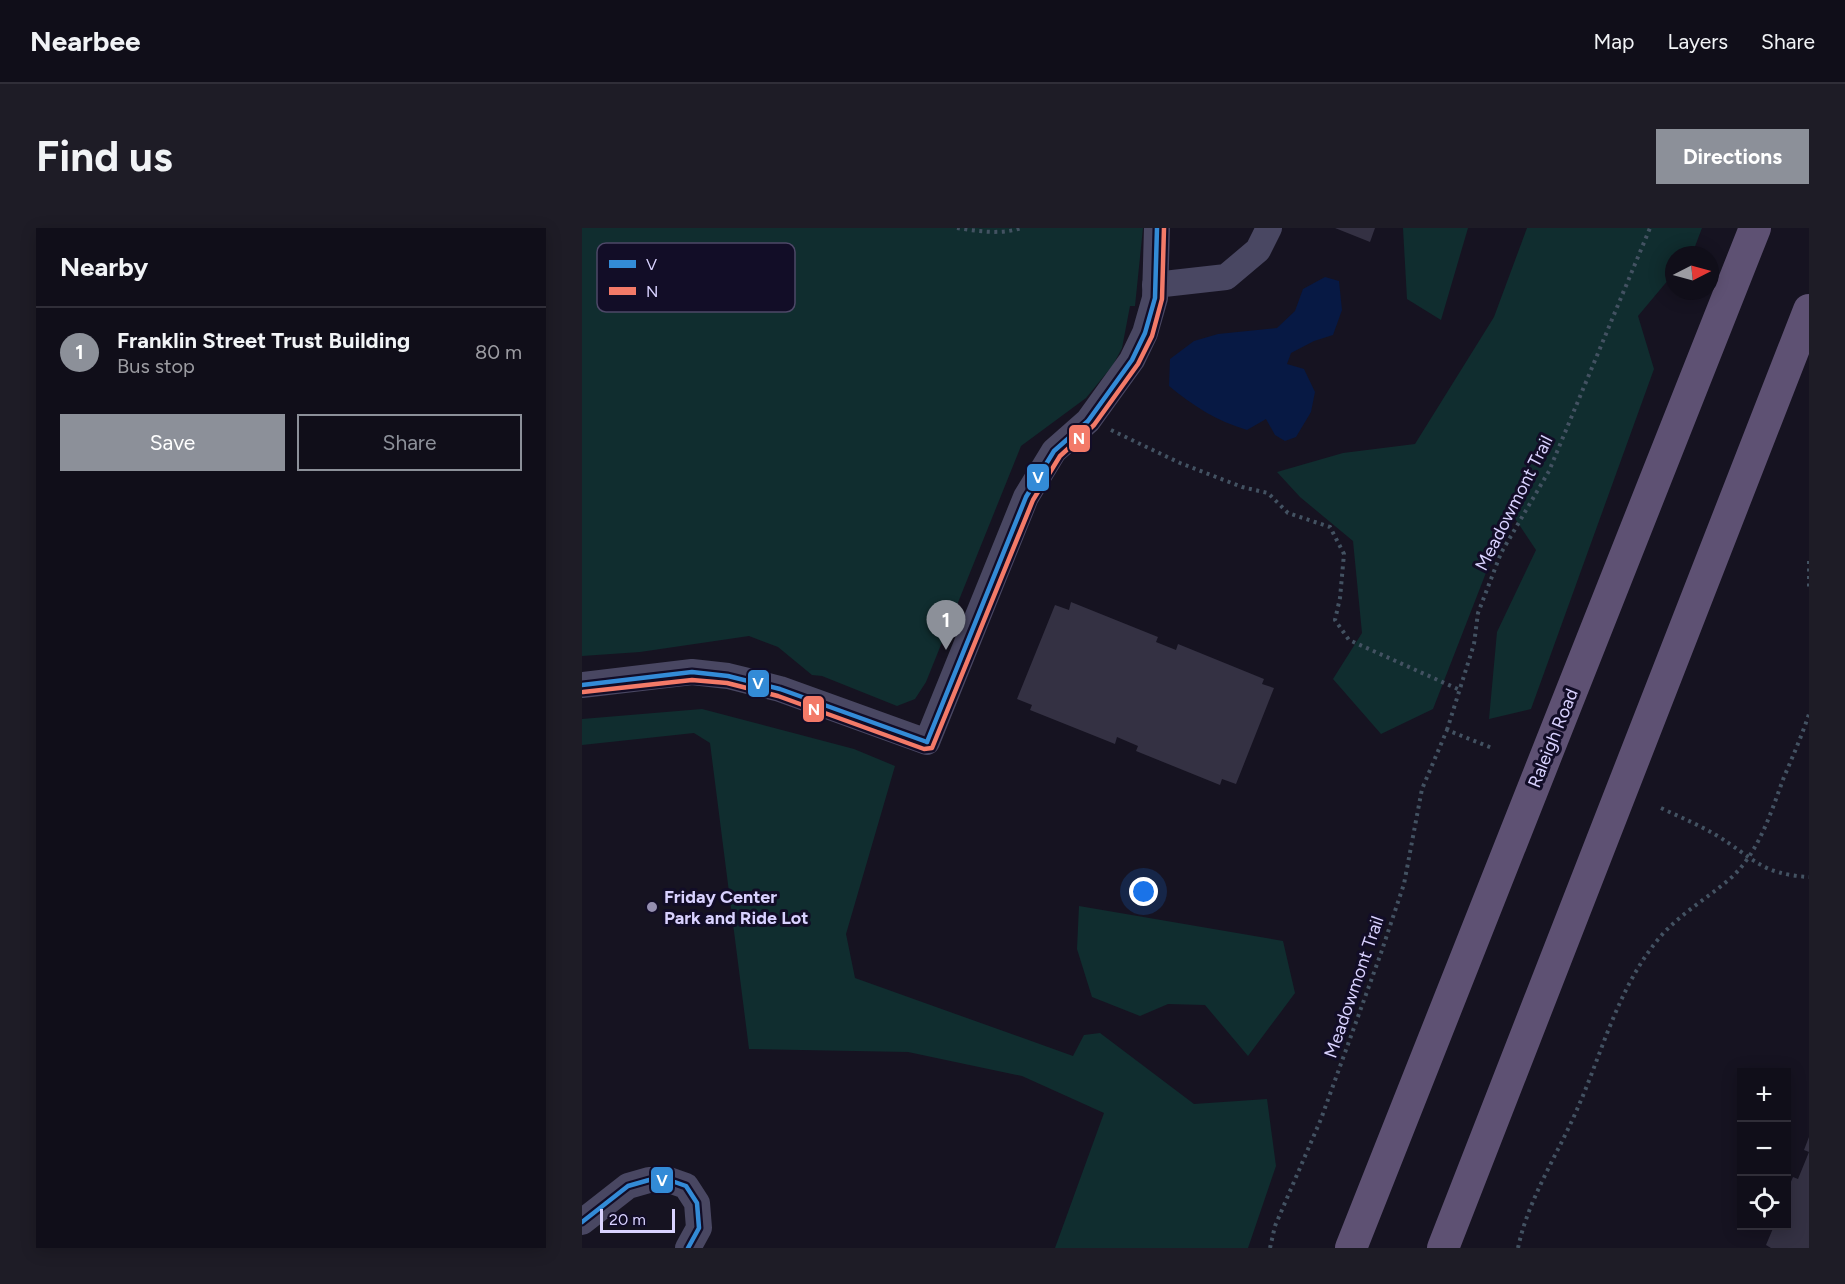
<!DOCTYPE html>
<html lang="en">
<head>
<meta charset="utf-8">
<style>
  :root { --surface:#100e19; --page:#1e1c26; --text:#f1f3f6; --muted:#9c9ca2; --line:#302e38; --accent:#8c9099 }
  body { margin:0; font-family:Figtree,sans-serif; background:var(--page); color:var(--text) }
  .controls { position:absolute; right:18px; bottom:18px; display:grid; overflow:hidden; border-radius:0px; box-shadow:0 3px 15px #0003 }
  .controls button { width:54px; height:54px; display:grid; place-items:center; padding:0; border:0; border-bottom:2px solid var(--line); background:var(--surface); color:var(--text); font:30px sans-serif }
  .compass { position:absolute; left:1083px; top:18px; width:54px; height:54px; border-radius:50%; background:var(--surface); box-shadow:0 3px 15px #0003; rotate:84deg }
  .scale { position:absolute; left:18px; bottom:15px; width:75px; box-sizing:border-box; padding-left:6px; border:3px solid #d9d2ff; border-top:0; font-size:16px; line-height:21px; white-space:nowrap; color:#d9d2ff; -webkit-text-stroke:4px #120d27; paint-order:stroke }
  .you { position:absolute; left:562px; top:664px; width:21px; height:21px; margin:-15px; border:4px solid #fff; border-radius:50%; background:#1a73e8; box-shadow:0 0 0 9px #1a73e833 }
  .badge { display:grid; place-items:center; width:39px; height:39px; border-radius:50%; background:var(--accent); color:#fff; font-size:20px; font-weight:700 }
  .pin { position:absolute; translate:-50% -50px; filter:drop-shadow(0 2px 3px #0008) }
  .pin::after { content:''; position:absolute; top:32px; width:21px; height:18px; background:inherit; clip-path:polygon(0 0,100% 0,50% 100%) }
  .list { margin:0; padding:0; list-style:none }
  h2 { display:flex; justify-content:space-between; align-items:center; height:78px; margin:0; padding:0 24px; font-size:26px }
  h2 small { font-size:20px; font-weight:400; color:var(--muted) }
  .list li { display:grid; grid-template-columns:39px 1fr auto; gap:18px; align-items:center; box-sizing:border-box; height:90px; padding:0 24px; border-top:2px solid var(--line) }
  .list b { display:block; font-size:22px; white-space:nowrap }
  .list p { margin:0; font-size:20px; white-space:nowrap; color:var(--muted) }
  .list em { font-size:20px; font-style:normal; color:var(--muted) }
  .actions { display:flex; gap:12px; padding:18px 24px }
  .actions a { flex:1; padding:14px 0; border:2px solid var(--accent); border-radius:0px; text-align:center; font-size:21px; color:var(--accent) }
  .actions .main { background:var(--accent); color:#fff }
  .icon { flex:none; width:33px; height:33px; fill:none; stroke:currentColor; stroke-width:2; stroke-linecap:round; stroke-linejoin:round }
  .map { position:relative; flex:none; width:1227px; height:1020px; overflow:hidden; border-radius:0px }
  header { display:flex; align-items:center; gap:36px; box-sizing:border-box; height:84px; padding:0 30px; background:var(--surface); border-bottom:2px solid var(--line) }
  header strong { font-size:28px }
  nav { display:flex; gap:33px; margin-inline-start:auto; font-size:21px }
  .intro { display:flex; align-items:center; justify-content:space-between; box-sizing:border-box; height:144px; padding:0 36px }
  h1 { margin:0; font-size:42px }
  .button { padding:15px 27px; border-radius:0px; background:var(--accent); color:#fff; font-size:21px; font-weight:700 }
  main { display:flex; gap:36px; padding:0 36px }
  aside { flex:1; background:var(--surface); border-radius:0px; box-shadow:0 3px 15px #0003 }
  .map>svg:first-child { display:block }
</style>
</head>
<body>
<header>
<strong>Nearbee</strong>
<nav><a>Map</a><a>Layers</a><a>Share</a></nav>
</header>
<div class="intro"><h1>Find us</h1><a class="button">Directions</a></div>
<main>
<aside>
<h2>Nearby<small></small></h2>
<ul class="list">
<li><span class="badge">1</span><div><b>Franklin Street Trust Building</b><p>Bus stop</p></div><em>80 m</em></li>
</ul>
<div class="actions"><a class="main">Save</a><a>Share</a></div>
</aside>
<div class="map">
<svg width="1227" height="1020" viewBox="0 0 1227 1020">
  <rect width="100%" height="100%" fill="#161321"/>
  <!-- green -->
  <g fill="#102d2f">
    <path d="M0 0H561L553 78H548L540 120 531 137 504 170 439 218 344 454 333 471 315 478 240 448 230 447 196 419 167 408 58 424 0 428Z"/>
    <path d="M821 0H886L859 92 825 71Z"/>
    <path d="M945 0H1120L1112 21 1107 27H1092V45L1056 88 1072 141 949 481 907 491 915 404 954 322 928 283 851 481 799 506 751 451 780 405 771 313 718 269 695 244 761 225 833 216 912 89Z"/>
    <path d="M120 481 272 521 313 538 264 706 273 750 491 828 502 807 518 805 612 876 685 871 694 938 666 1020H473L522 885 440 848 326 824 167 821 128 515 112 505 0 517V491Z"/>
    <path d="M497 678 701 713 713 765 666 828 623 777 586 776 558 788 510 769 495 721Z"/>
  </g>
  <!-- water -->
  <path fill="#071944" d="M743 49 757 53 760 82 751 107 732 113 709 125 705 136 722 141 733 164 729 184 714 209 703 213 693 207 684 191 665 202C635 193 611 178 587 158L588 131 612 113 636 106 695 100 713 83 721 61Z"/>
  <!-- building -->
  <g fill="#343143">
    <path d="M753 0H793L788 14Z"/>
    <path d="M489 374 576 409 574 414 594 422 596 416 682 451 680 456 692 460 654 556 640 551 638 557 554 523 556 518 535 509 533 516 448 482 450 477 435 471 473 377 487 382Z"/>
    <path d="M1227 909V1020H1189L1184 1017 1192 998H1204V965L1211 949 1216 951 1227 924 1222 922Z"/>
  </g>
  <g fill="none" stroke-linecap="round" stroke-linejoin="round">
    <!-- path -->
    <g stroke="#435262" stroke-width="4" stroke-dasharray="3 4.5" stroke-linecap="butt">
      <path d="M375 0C395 3 419 7 439 0"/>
      <path d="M529 202 598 235 660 259 686 265 706 285 748 299 762 326 758 370 753 392 767 412 878 462"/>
      <path d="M1227 333V360"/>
      <path d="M865 502 892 416 896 385 919 325 967 243 1068 0"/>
      <path d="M1079 580C1098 589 1117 597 1134 607 1172 630 1178 646 1227 649"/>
      <path d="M688 1020 693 998 739 891 799 725 822 656 840 561 865 502 910 520"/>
      <path d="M936 1020C946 972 973 931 993 886 1019 829 1034 764 1074 714 1095 687 1125 671 1150 649 1178 622 1189 584 1202 549 1211 528 1220 507 1227 486"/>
    </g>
    <!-- minor -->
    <g stroke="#494762" stroke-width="26">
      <path d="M573 57 644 49 676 22 687 0"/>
      <path d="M0 457 110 444 146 448 198 461 345 514 444 269 472 223 506 193 550 132 563 105 573 70 575 0"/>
      <path d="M0 994 46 958 67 952H87L104 958 115 975 117 1000 106 1020"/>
    </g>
    <!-- major -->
    <g stroke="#5e5173" stroke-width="32">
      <path d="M769 1020 1173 0"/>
      <path d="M861 1020 1227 82"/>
    </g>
    <!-- bus-1 casing -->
    <g stroke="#120d27" stroke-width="9">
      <g id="bus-1">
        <path d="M0 457 110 444 146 448 198 461 345 514"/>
        <path d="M345 514 444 269 472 223 506 193 550 132 563 105 573 70 575 0"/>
        <path d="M0 994 46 958 67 952H87L104 958 115 975 117 1000 106 1020"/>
      </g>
    </g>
    <!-- bus-2 casing -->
    <g stroke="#120d27" stroke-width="9">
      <path id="bus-2" d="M1 464 110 452 145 455 196 468 342 521 350 520 451 272 478 228 512 197 556 136 570 108 580 71 582 0"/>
    </g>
    <!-- bus-1 -->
    <use href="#bus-1" stroke="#338bd7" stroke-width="4.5"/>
    <!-- bus-2 -->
    <use href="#bus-2" stroke="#f37a68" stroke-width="4.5"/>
  </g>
  <!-- markers -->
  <circle fill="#958fb1" stroke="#120d27" stroke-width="2" cx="70" cy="679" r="6"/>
  <g text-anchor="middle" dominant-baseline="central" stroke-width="6" stroke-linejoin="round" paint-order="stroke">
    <!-- street labels -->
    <g font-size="18" fill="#d9d2ff" stroke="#120d27">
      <text transform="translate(932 275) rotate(-63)">Meadowmont Trail</text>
      <text transform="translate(971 510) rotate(-68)">Raleigh Road</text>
      <text transform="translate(772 759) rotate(-71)">Meadowmont Trail</text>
    </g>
    <!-- poi labels -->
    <g font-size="18" font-weight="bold" fill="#d9d2ff" stroke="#120d27" text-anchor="start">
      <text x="82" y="669">Friday Center<tspan x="82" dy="21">Park and Ride Lot</tspan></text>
    </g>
  </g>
  <!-- legend -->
  <rect x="15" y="15" width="198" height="69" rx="9" fill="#120d27" stroke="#4e4868" stroke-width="1.5"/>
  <rect x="27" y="32" width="27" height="8" fill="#338bd7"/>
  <rect x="27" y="59" width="27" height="8" fill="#f37a68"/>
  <g font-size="16" fill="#d9d2ff">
    <text x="64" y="42">V</text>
    <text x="64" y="69">N</text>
  </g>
  <g stroke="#120d27" stroke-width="2">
    <rect x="486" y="196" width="23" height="29" rx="6" fill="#f37a68"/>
    <rect x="444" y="235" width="24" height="29" rx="6" fill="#338bd7"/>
    <rect x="165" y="441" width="23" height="29" rx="6" fill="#338bd7"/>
    <rect x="220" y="467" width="23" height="28" rx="6" fill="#f37a68"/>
    <rect x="68" y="938" width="24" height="28" rx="6" fill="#338bd7"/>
  </g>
  <g font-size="16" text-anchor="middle" font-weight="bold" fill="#fff">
    <text x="497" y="216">N</text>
    <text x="456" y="255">V</text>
    <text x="176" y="461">V</text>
    <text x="232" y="487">N</text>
    <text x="80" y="958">V</text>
  </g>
</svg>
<div class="controls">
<button>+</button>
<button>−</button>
<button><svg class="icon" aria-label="locate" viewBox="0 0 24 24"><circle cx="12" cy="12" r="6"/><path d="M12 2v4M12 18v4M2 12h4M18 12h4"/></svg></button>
</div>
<svg class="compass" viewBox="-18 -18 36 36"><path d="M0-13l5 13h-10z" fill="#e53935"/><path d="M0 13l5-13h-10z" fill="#9c9ca2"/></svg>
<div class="scale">20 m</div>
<div class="you"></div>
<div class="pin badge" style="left:364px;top:422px">1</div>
</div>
</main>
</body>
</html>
